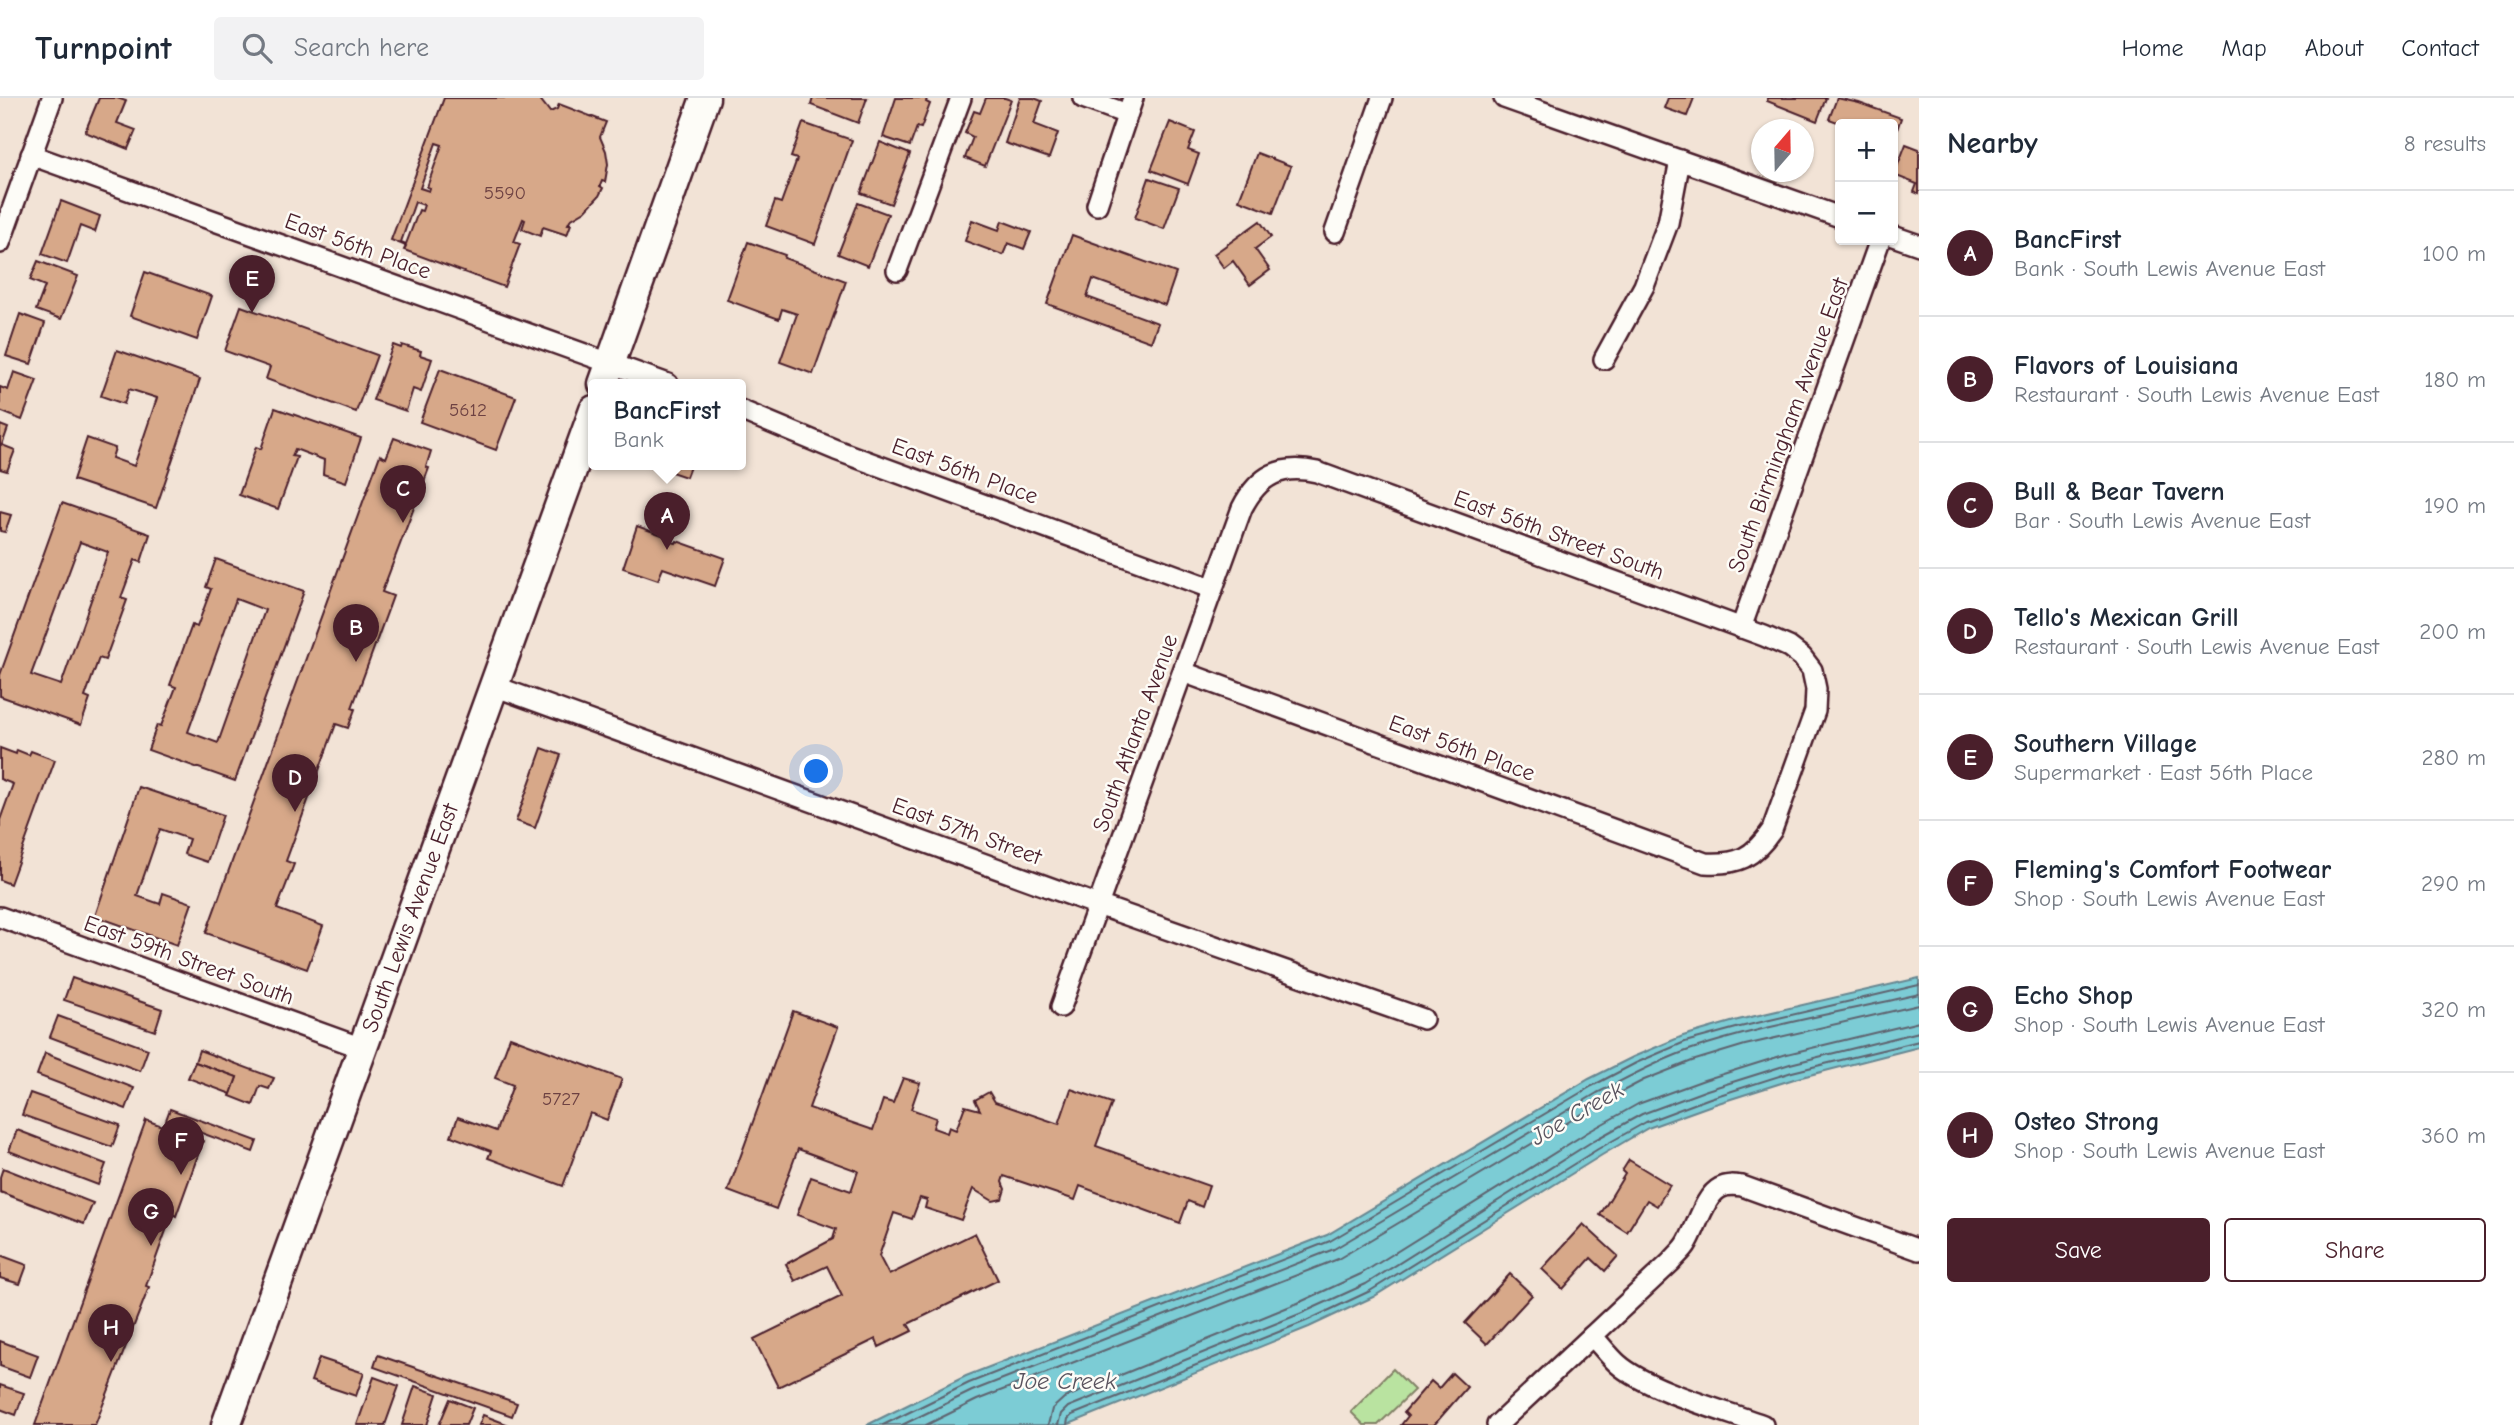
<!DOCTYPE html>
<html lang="en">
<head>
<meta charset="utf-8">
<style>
  :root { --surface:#fff; --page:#f2f2f3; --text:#1f2937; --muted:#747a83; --line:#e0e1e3; --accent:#4a1f2b }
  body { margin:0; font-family:"Comic Neue",sans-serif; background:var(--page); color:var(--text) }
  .controls { position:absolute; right:21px; top:21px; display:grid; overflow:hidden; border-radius:7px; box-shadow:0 2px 5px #0004 }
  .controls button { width:63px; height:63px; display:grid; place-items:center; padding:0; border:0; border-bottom:2px solid var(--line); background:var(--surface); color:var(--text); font:35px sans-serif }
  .compass { position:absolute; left:1751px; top:21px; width:63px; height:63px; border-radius:50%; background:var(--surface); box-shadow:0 2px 5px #0004; rotate:20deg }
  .you { position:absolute; left:817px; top:674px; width:24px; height:24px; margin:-18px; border:5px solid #fff; border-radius:50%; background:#1a73e8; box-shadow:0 0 0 10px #1a73e833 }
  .badge { display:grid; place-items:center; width:46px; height:46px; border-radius:50%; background:var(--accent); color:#fff; font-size:23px; font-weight:700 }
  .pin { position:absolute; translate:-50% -58px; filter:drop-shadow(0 2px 4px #0008) }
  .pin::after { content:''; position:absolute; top:37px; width:24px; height:21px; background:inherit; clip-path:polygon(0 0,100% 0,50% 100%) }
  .popup { position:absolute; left:588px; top:281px; width:158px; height:91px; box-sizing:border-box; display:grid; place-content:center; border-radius:7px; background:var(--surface); filter:drop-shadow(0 2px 5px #0005); font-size:23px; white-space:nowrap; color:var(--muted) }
  .popup b { font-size:26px; color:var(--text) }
  .popup::after { content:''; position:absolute; left:50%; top:100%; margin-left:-14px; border:14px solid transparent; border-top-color:var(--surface) }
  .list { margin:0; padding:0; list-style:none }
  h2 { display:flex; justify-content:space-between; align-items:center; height:91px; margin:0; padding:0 28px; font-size:30px }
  h2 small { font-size:23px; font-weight:400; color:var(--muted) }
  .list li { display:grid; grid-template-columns:46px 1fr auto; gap:21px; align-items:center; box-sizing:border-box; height:126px; padding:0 28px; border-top:2px solid var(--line) }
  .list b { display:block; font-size:26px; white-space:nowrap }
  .list p { margin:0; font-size:23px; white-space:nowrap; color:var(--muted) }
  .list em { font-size:23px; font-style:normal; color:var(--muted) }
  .actions { display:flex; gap:14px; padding:21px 28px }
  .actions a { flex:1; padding:16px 0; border:2px solid var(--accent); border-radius:7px; text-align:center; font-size:24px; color:var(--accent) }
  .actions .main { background:var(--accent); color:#fff }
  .icon { flex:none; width:38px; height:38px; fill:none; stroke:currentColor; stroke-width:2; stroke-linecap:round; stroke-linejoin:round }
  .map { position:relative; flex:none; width:1919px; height:1327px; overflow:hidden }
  header { display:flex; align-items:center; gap:42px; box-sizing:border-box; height:98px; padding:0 35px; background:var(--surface); border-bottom:2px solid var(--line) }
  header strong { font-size:33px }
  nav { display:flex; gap:38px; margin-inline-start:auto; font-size:24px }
  .search { width:490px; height:63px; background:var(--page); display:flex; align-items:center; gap:18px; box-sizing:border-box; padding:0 24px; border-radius:7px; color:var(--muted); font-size:26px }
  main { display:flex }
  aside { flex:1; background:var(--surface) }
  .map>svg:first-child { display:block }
</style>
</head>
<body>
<header>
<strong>Turnpoint</strong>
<div class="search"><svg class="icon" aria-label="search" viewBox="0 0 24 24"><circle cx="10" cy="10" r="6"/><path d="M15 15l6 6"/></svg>Search here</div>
<nav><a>Home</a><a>Map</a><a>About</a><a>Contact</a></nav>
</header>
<main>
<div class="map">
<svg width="1919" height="1327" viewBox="0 0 1919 1327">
  <rect width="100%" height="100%" fill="#f2e3d6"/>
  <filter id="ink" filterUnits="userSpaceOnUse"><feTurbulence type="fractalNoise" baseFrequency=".0143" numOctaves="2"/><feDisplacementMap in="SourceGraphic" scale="14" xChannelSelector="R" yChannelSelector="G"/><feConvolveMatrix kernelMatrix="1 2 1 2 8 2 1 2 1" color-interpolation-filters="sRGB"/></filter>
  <g filter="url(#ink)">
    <!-- green -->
    <path fill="#b9e3a0" stroke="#828166" stroke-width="2" d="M1393 1271 1414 1292 1378 1327H1364L1351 1314Z"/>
    <!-- water -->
    <path fill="#7bccd5" stroke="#678791" stroke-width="2" d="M1919 880V949L1794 981 1712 1007 1648 1030 1602 1057 1373 1199 1309 1229 1067 1327H867L966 1278 1327 1137 1589 981 1633 959 1683 938 1738 922Z"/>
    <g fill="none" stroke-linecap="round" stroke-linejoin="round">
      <!-- shore -->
      <g stroke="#5e646f" stroke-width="2">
        <path d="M883 1327 969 1285 1330 1143 1592 988 1636 965 1685 944 1740 929 1919 887"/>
        <path d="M902 1327 972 1293 1334 1151 1597 995C1627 980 1657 963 1689 952 1764 927 1843 914 1919 896"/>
        <path d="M926 1327 977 1302 1338 1161 1602 1004 1644 982 1692 963 1745 947 1919 907"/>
        <path d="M1048 1327 1052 1311 1064 1300 1298 1205 1361 1176 1588 1034 1638 1006 1704 982 1787 956 1919 924"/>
        <path d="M1058 1327 1061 1316 1068 1309 1302 1215 1366 1186 1593 1043 1642 1016 1707 992 1790 966 1919 934"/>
        <path d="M1067 1327 1068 1321 1072 1317 1306 1223 1370 1193 1598 1051 1646 1024 1710 1000 1792 974 1919 943"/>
      </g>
    </g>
    <!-- building -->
    <g fill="#d7a889" stroke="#4a1f2b" stroke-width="2" fill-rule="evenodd">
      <path d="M99 0H117L126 3 117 25 136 32 128 51 85 34Z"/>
      <path d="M444 0H539L550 14 557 11 559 6 606 24 600 39 606 53 608 66 605 84 602 83 600 88 603 90 599 98 585 113 570 122 568 126H571L567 137 543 129 540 138 522 131 525 122 523 121 514 144 520 146 504 189 404 152 406 148 391 142ZM436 45 442 47 427 89 430 90 429 93 420 90ZM415 104 424 107 422 113 419 112 406 146 401 144Z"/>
      <path d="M813 0H867L858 25 811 7Z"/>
      <path d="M896 0H927L926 4 930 6 921 30 917 29 910 48 883 39Z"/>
      <path d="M986 0H1005L1011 2 985 68 965 60 973 39 965 35 974 13 980 15Z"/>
      <path d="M1020 0H1034L1042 3 1034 26 1058 35 1049 60 1005 45Z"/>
      <path d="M1668 0H1694L1687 18 1664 10Z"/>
      <path d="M1768 0H1826L1817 23 1767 3Z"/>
      <path d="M1837 0 1859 5 1901 20 1893 43V26H1843L1829 21Z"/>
      <path d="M1170 24 1195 34 1188 52 1199 56 1188 86 1151 72Z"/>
      <path d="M803 25 852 42 815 146 766 128 775 103 781 105 797 61 791 59Z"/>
      <path d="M880 44 910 56 891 106 861 95Z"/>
      <path d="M1906 46 1919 51V96L1914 94 1917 86 1894 77Z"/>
      <path d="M1257 55 1291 68 1273 115 1239 102Z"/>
      <path d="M1149 80 1179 90 1164 131 1135 120Z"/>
      <path d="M61 103 100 118 95 134 80 128 67 165 42 156Z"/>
      <path d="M858 105 888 116 868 168 838 156Z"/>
      <path d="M972 122 999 132 1002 123 1031 134 1024 151 1008 145 1003 157 965 143Z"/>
      <path d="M1260 123 1271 139 1255 151 1270 172 1250 187 1233 163 1224 170 1214 156Z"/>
      <path d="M1072 137 1176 175 1165 207 1093 181 1087 199 1158 225 1151 244 1047 206Z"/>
      <path d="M748 144 785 157 784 160 846 183 813 276 780 264 797 216 782 211 779 221 727 202Z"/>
      <path d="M38 163 78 178 61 221 36 212 45 188 30 182Z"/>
      <path d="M145 174 212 198 197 242 130 218Z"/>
      <path d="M241 208 377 257 356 314 266 281 270 269 225 253Z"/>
      <path d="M20 216 45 225 31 266 6 258Z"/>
      <path d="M393 247 401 250 402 247 421 253 420 257 432 261 421 294 413 291 406 313 373 302Z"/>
      <path d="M117 252 200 281 156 410 73 382 87 340 115 350 112 360 134 368 157 300 129 291 124 306 101 298Z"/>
      <path d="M440 271 516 299 496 352 420 324Z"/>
      <path d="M14 274 37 282 22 322 0 313V289L8 292Z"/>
      <path d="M275 310 361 340 346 384 323 376 324 362 295 351 292 358 297 359 278 411 239 397 256 349 261 351Z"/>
      <path d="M0 327 8 330 2 347 15 352 7 373 0 371Z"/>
      <path d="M394 340 431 353 426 369 429 370 382 494 393 498 352 610 355 611 348 630 336 626 286 763 294 766 277 811 323 828 307 871 206 835 380 357 386 360Z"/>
      <path d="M674 366H691L686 379 671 374Z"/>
      <path d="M62 405 150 436 141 464 135 462 121 500 127 502 105 562 99 560 85 599 90 601 81 627 0 598V577ZM80 444 108 454 61 587 31 577Z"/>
      <path d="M0 414 11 417 5 434 0 433Z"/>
      <path d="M637 428 673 441 672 444 676 445 677 443 725 460 715 488 663 470 658 482 623 470Z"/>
      <path d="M216 461 304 493 235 683 148 652 157 627 161 628 176 589 170 587 192 527 197 529 211 491 206 489ZM236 501 265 512 218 645 188 634Z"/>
      <path d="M0 650 16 656 17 652 29 657 31 653 55 662 10 786 0 782V722L13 686 0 681Z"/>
      <path d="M542 650 561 657 535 730 516 723Z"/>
      <path d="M139 689 223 717 207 764 184 756 189 741 160 731 137 798 160 806 163 795 192 805 177 847 95 818Z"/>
      <path d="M72 880 162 911 155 933 64 902Z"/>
      <path d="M793 913 838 929 809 1010 873 1032 883 1002 893 1005 903 980 920 985 911 1011 936 1020 933 1030 947 1035 949 1029 956 1032 965 1008 980 1012 975 1002 989 994 995 1004 1059 1026 1071 991 1112 1005 1096 1048 1209 1088 1202 1109 1188 1103 1180 1125 1080 1088 1075 1102 1004 1078 1002 1084 1005 1091 1002 1101 993 1103 973 1091 961 1122 925 1110 927 1102 920 1100 912 1121 894 1115 879 1158 889 1177 975 1135 998 1182 908 1226 912 1233 879 1249 876 1241 778 1289 754 1241 842 1198 827 1168 795 1183 786 1166 833 1141 836 1131 797 1117 811 1079 851 1093 858 1073 798 1051 776 1111 728 1093Z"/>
      <path d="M58 918 148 951 140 973 50 939Z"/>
      <path d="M510 939 622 981 607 1022 590 1015 563 1088 488 1060 491 1053 451 1038 458 1019 496 1033 513 987 495 980Z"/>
      <path d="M199 952 274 980 269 991 260 988 253 1007 230 998 237 979 195 964Z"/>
      <path d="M45 955 134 990 126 1011 37 977Z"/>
      <path d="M195 964 237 979 231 996 188 980Z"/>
      <path d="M30 995 120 1027 112 1049 22 1017Z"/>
      <path d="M170 1011 257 1043 253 1054 166 1022Z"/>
      <path d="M146 1022 203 1043 176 1118 172 1116 146 1188 149 1189 95 1327H35Z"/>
      <path d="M17 1032 106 1066 98 1087 9 1053Z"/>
      <path d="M1629 1062 1670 1087 1657 1108 1647 1102 1627 1134 1600 1117 1625 1076 1622 1073Z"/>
      <path d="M3 1070 93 1105 84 1126 0 1094V1079Z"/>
      <path d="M1583 1126 1618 1158 1605 1173 1591 1160 1563 1191 1542 1171Z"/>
      <path d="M0 1157 27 1167 20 1186 0 1180Z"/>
      <path d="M1510 1176 1532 1197 1487 1246 1465 1225Z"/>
      <path d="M0 1243 38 1257 30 1279 0 1268Z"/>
      <path d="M378 1257 517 1305 512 1318 374 1269Z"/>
      <path d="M319 1260 364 1275 356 1298 311 1283Z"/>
      <path d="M1452 1275 1467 1289 1434 1327H1401L1408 1318 1404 1314 1431 1283 1439 1290Z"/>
      <path d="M374 1279 399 1288 385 1327H357Z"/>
      <path d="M0 1287 24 1295 16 1317 0 1311Z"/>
      <path d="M415 1288 437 1296 427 1327H402Z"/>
      <path d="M450 1301 473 1310 466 1327H439Z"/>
      <path d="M483 1317 509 1327H479Z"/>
    </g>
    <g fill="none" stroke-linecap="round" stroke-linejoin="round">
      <!-- minor casing -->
      <g stroke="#4a1f2b" stroke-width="24">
        <g id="minor">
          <path d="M1083 0 1127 16"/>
          <path d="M1504 0 1840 119"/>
          <path d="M31 57 668 286"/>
          <path d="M1097 107 1133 0"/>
          <path d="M1335 134 1382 0"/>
          <path d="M1893 138 1919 147"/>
          <path d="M0 145 52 0"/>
          <path d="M897 172 961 0"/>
          <path d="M1604 261 1644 188 1668 125 1680 62"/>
          <path d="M740 312 836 352 1213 491"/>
          <path d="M1741 530 1880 142"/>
          <path d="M494 588 1098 807 1423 921"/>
          <path d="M0 819 362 950"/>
          <path d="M1061 909 1242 410C1259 377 1281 366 1317 374L1764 538 1789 549 1802 559 1812 572 1816 591 1815 613 1772 732C1753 760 1738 767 1705 765L1183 574"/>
          <path d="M1592 1238C1601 1247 1609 1258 1618 1266 1647 1292 1725 1313 1763 1327"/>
          <path d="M1497 1327 1671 1164C1676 1158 1682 1153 1686 1147 1696 1132 1704 1098 1720 1090 1727 1086 1734 1087 1742 1088L1919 1152"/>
        </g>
      </g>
      <!-- secondary casing -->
      <g stroke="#4a1f2b" stroke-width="33">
        <g id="secondary">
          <path d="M603 286 705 0"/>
          <path d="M226 1327 594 312"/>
        </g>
      </g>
      <!-- minor -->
      <use href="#minor" stroke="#fdfcf7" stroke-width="19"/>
      <!-- secondary -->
      <use href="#secondary" stroke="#fdfcf7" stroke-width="28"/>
    </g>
  </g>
  <g text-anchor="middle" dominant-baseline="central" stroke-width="5" stroke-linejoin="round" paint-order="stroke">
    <!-- number labels -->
    <g font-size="19" fill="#6d4142">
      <text x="505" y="95">5590</text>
      <text x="468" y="312">5612</text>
      <text x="561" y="1001">5727</text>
    </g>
    <!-- street labels -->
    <g font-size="23" fill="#4a1f2b" stroke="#fdfcf7">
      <text transform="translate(358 148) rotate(20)">East 56th Place</text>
      <text transform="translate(1788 327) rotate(-70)">South Birmingham Avenue East</text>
      <text transform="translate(965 373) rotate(20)">East 56th Place</text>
      <text transform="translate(1559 437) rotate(20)">East 56th Street South</text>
      <text transform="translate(1135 635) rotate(-70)">South Atlanta Avenue</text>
      <text transform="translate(1462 650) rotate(20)">East 56th Place</text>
      <text transform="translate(967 733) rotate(20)">East 57th Street</text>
      <text transform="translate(410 820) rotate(-70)">South Lewis Avenue East</text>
      <text transform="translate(189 862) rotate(20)">East 59th Street South</text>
    </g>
    <!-- water labels -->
    <g font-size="24" font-style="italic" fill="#59535e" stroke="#fdfcf7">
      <text transform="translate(1577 1015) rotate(-30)">Joe Creek</text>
      <text x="1065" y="1283">Joe Creek</text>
    </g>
  </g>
</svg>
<div class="controls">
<button>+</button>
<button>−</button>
</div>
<svg class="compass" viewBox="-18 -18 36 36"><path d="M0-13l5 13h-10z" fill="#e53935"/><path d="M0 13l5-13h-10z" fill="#747a83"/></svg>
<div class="you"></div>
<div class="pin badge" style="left:667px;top:452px">A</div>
<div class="popup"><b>BancFirst</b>Bank</div>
<div class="pin badge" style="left:356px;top:564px">B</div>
<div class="pin badge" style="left:403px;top:425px">C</div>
<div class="pin badge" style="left:295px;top:714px">D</div>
<div class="pin badge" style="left:252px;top:215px">E</div>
<div class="pin badge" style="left:181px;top:1077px">F</div>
<div class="pin badge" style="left:151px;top:1148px">G</div>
<div class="pin badge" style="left:111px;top:1264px">H</div>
</div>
<aside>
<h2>Nearby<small>8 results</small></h2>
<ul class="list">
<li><span class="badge">A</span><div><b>BancFirst</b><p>Bank · South Lewis Avenue East</p></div><em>100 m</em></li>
<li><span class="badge">B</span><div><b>Flavors of Louisiana</b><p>Restaurant · South Lewis Avenue East</p></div><em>180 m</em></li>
<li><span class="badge">C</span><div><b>Bull &amp; Bear Tavern</b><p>Bar · South Lewis Avenue East</p></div><em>190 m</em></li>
<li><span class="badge">D</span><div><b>Tello's Mexican Grill</b><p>Restaurant · South Lewis Avenue East</p></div><em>200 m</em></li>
<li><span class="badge">E</span><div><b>Southern Village</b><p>Supermarket · East 56th Place</p></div><em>280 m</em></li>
<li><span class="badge">F</span><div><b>Fleming's Comfort Footwear</b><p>Shop · South Lewis Avenue East</p></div><em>290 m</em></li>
<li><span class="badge">G</span><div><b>Echo Shop</b><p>Shop · South Lewis Avenue East</p></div><em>320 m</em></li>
<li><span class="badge">H</span><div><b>Osteo Strong</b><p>Shop · South Lewis Avenue East</p></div><em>360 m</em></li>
</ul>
<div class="actions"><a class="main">Save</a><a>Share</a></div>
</aside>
</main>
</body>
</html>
